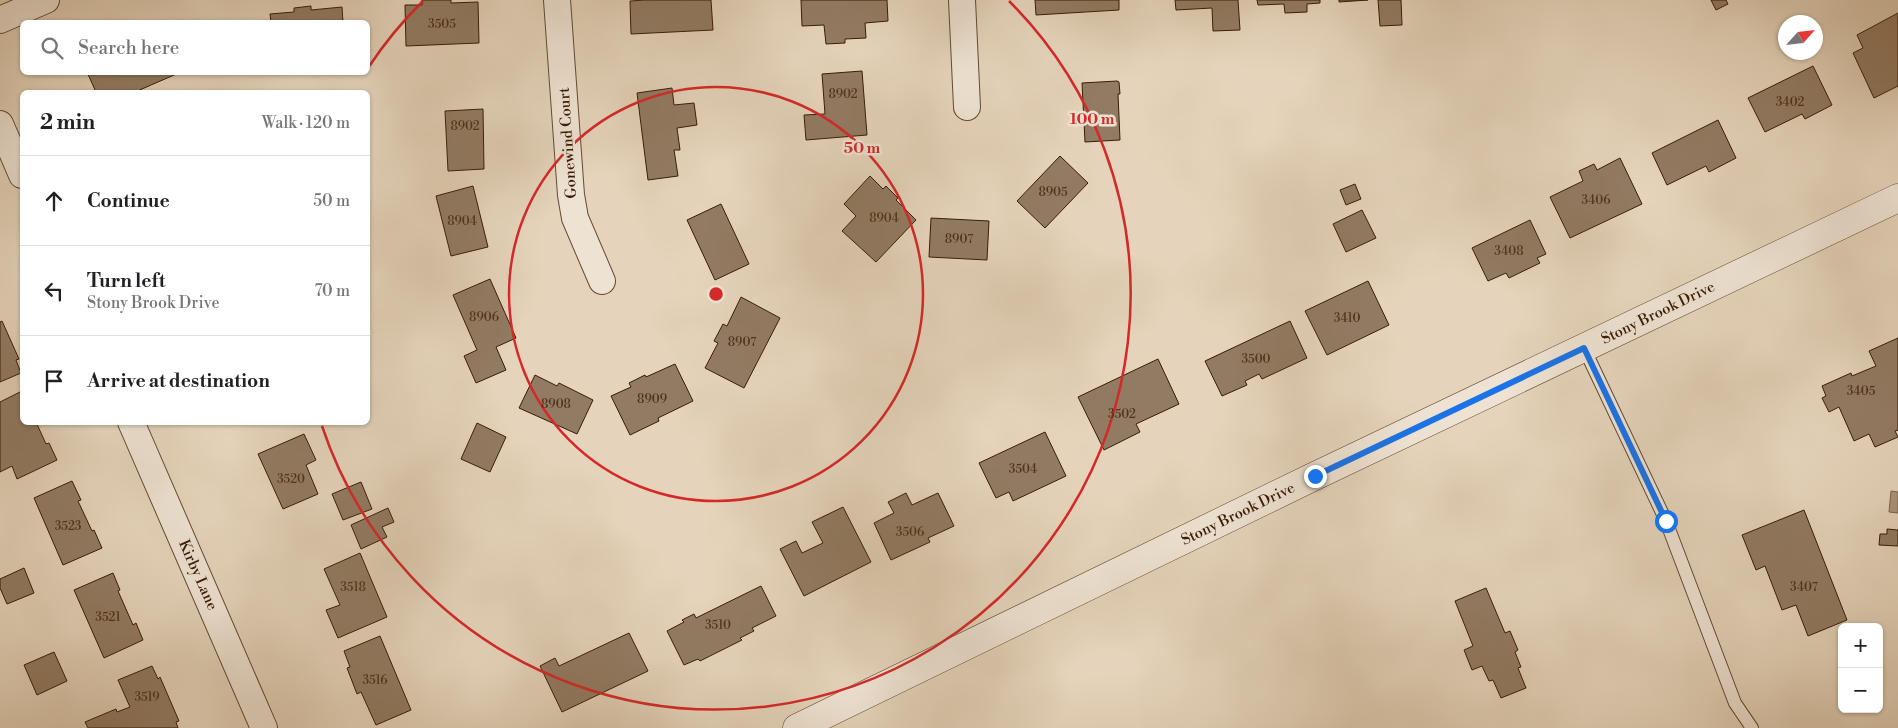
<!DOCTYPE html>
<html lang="en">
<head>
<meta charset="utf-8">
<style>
  :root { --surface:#fff; --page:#f2f2f2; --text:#202124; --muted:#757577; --line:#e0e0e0 }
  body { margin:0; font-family:"Libre Bodoni",serif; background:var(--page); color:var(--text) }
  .controls { position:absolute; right:15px; bottom:15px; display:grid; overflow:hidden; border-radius:8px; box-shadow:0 1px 4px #0004 }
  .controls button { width:45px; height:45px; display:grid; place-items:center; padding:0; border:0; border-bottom:1px solid var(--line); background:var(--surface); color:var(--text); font:25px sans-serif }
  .compass { position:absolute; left:1778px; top:15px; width:45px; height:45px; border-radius:50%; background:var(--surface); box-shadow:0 1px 4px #0004; rotate:63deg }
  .stop { position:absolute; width:15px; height:15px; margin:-11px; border:4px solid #1a73e8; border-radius:50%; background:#fff }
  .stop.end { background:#1a73e8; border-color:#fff; box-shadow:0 1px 5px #0008 }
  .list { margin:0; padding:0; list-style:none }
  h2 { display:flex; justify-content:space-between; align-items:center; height:65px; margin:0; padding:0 20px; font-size:21px }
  h2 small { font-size:16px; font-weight:400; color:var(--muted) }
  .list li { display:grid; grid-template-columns:32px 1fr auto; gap:15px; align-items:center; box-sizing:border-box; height:90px; padding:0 20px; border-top:1px solid var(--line) }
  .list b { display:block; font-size:19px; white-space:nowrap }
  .list p { margin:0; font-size:16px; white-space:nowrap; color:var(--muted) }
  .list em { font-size:16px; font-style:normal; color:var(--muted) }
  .icon { flex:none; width:28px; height:28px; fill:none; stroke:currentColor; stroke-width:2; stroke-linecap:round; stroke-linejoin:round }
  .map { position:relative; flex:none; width:1898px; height:728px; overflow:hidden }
  .search { position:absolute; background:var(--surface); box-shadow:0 1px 4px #0004; left:20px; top:20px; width:350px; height:55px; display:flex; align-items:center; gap:12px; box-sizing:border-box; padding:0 18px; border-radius:8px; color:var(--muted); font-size:19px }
  .panel { position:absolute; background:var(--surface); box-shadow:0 1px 4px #0004; left:20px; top:90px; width:350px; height:335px; border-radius:8px }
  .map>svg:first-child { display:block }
</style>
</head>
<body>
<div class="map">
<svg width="1898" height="728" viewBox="0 0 1898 728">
  <rect width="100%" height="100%" fill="#e5d4bb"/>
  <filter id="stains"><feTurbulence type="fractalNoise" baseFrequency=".004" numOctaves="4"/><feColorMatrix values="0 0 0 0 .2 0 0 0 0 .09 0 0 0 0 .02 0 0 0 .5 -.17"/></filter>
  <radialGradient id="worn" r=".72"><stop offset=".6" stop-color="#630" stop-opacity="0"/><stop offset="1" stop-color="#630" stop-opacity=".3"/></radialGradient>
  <!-- water -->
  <path fill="#ab957d" stroke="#7d644d" d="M1891 491 1898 492V513L1889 512Z"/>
  <!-- building -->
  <g fill="#927b63" stroke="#391b04">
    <path d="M422 0H451V3L478 2 479 43 406 46 405 5H422Z"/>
    <path d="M645 0H711L713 30 631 34 630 1Z"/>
    <path d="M801 0H887L888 21 865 23 866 38 845 39V43L826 44 824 25 802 26Z"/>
    <path d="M1035 0H1119V10L1036 15Z"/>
    <path d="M1175 0H1238L1240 30 1213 31 1212 8 1176 10Z"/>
    <path d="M1257 0H1320V3L1307 4V12L1285 13 1284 4 1258 5Z"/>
    <path d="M1339 0H1368L1339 2Z"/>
    <path d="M1378 0H1401L1402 25 1380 26Z"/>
    <path d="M1711 0H1726L1728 4 1716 10Z"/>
    <path d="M311 6V10L342 7 343 22H271L270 14 294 12V8Z"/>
    <path d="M1898 13V86L1874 98 1853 53 1863 48 1857 35Z"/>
    <path d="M1813 66 1832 105 1805 119 1802 114 1765 132 1748 98Z"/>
    <path d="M862 71 867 135 806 140 804 115 825 114 822 74Z"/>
    <path d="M87 72H181L135 92H96Z"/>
    <path d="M1117 81 1119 82 1120 94H1118L1120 140 1085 142 1082 83Z"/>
    <path d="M672 88 674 105 694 103 697 125 677 128 680 150H674L678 176 648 180 637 93Z"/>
    <path d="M483 109 484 169 448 171 445 111Z"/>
    <path d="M1718 120 1736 158 1709 172 1706 166 1667 185 1652 153Z"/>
    <path d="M1060 156 1088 183 1045 228 1017 201Z"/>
    <path d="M1620 158 1642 204 1570 238 1550 197 1583 181 1579 171 1594 164 1597 170Z"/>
    <path d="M870 176 883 189 886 186 898 198 896 200 916 220 876 262 842 231 856 216 844 204Z"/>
    <path d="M1355 184 1361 199 1346 205 1340 190Z"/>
    <path d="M473 186 488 247 451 256 436 196Z"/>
    <path d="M721 204 749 264 715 280 687 220Z"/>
    <path d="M1362 210 1376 238 1346 252 1333 224Z"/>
    <path d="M931 218 989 221 987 260 929 257Z"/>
    <path d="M1530 220 1546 254 1537 258 1540 263 1509 278 1506 273 1488 281 1472 248Z"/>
    <path d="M490 279 516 338 496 347 506 370 476 383 464 356 477 350 453 295Z"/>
    <path d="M1368 281 1389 325 1327 355 1305 311Z"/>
    <path d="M741 297 780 318 744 388 705 368 718 343 714 341 723 324 727 326Z"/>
    <path d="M2 321 19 359 16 360 21 373 0 382V322Z"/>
    <path d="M1290 321 1307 358 1262 379 1259 374 1245 381 1247 385 1222 396 1205 361Z"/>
    <path d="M1898 338V430L1895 431 1898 437 1875 447 1869 434 1854 441 1839 407 1829 412 1822 398 1826 396 1822 386 1851 373 1852 376 1876 366 1869 351Z"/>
    <path d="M1158 359 1179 404 1136 424 1140 432 1104 450 1078 397Z"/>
    <path d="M675 364 693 401 658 418 659 421 630 435 611 396 631 387 629 383 645 375 646 377Z"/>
    <path d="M535 375 557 386 559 383 593 400 577 434 519 408Z"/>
    <path d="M22 391V422H36L46 444 49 443 57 460 17 479 12 466 0 472V402Z"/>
    <path d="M477 423 506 437 490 472 461 459Z"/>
    <path d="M1045 432 1066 476 1013 501 1009 492 996 498 979 463Z"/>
    <path d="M304 434 316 460 306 465 318 494 283 509 258 454Z"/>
    <path d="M72 481 81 500 78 501 92 531 94 530 102 548 63 565 34 498Z"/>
    <path d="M361 482 372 509 343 520 332 494Z"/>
    <path d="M906 493 912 505 938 493 954 526 928 538 930 542 891 560 874 523 894 513 888 502Z"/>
    <path d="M843 507 871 562 804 596 780 549 796 541 802 553 823 543 812 522Z"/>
    <path d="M388 508 394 522 382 527 387 537 361 549 351 525Z"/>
    <path d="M1804 510 1847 620 1808 636 1796 605 1782 610 1765 566 1756 570 1742 535Z"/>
    <path d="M1887 529 1898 530V546L1879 545 1880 534H1887Z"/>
    <path d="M360 553 387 617 338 638 326 610 340 605 324 569Z"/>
    <path d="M24 568 34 593 7 604 0 588V579Z"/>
    <path d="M113 573 120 590 118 591 133 625 136 623 143 640 104 658 74 590Z"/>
    <path d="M761 586 776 616 752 628 754 631 740 638 742 640 700 661 698 659 684 665 667 631 684 622 682 620 694 614 696 618Z"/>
    <path d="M1486 588 1505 633 1510 631 1518 650 1515 652 1521 667 1518 668 1526 688 1501 698 1493 680 1489 681 1482 666 1472 670 1464 650 1473 646 1455 601Z"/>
    <path d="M629 633 648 671 562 712 540 666 555 658 559 666Z"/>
    <path d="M380 636 411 710 376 725 361 692 357 694 347 668 350 667 344 651Z"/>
    <path d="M54 652 67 681 37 695 24 665Z"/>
    <path d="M152 666 158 679 160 677 179 721 176 722 178 728H88L85 722 116 709 117 712 130 707 118 680Z"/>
  </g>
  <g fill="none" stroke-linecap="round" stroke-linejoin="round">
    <!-- service casing -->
    <g stroke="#644932" stroke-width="14">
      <path id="service" d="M1584 348 1666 521 1735 703 1752 728"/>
    </g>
    <!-- minor casing -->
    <g stroke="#644932" stroke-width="28">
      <g id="minor">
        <path d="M557 0 571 195 575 218 602 281"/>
        <path d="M962 0 967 107"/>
        <path d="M0 20 46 0"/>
        <path d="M0 124 22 175"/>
        <path d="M131 422 264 728"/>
      </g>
    </g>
    <!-- tertiary casing -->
    <g stroke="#644932" stroke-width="29">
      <path id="tertiary" d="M797 728 1315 476 1898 198"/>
    </g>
    <!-- service -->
    <use href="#service" stroke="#eee3d3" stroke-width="12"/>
    <!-- minor -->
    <use href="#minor" stroke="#eee3d3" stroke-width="26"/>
    <!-- tertiary -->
    <use href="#tertiary" stroke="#eee3d3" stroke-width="28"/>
  </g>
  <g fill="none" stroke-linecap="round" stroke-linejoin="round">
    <!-- route -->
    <path stroke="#1a73e8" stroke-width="6" d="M1315 476 1584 348 1666 521"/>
  </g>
  <!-- distance rings -->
  <g fill="none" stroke="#d62828" stroke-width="2.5">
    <circle cx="716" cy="294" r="207"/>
    <path d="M368 68A415 415 0 0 1 423 1M1009 1A415 415 0 1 1 322 426"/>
  </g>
  <g text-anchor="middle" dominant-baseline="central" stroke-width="5" stroke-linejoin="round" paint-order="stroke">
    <!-- number labels -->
    <g font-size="12" fill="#4f331c">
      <text x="442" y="24">3505</text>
      <text x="843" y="94">8902</text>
      <text x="1790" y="102">3402</text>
      <text x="465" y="126">8902</text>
      <text x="1053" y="192">8905</text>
      <text x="1596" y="200">3406</text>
      <text x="884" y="218">8904</text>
      <text x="462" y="221">8904</text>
      <text x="959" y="239">8907</text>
      <text x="1509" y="251">3408</text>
      <text x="484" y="317">8906</text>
      <text x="1347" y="318">3410</text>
      <text x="742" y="342">8907</text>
      <text x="1256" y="359">3500</text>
      <text x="1861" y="391">3405</text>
      <text x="652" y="399">8909</text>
      <text x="556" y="404">8908</text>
      <text x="1122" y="414">3502</text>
      <text x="1023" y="469">3504</text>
      <text x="291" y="479">3520</text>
      <text x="68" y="526">3523</text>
      <text x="910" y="532">3506</text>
      <text x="353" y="587">3518</text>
      <text x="1804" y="587">3407</text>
      <text x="108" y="617">3521</text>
      <text x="718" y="625">3510</text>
      <text x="375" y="680">3516</text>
      <text x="147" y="697">3519</text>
    </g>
    <!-- street labels -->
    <g font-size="15" fill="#391b04" stroke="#eee3d3">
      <text transform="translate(568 143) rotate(-94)">Gonewind Court</text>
      <text transform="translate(1658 313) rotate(-26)">Stony Brook Drive</text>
      <text transform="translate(1238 514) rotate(-26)">Stony Brook Drive</text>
      <text transform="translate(198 575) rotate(66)">Kirby Lane</text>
    </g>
  </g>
  <circle cx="716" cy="294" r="8" fill="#d62828" stroke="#eee3d3" stroke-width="2.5"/>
  <g font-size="15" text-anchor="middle" font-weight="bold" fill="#d62828" stroke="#eee3d3" stroke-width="5" stroke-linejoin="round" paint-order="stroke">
    <text x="1092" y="124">100 m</text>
    <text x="862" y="153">50 m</text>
  </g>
  <rect width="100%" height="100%" filter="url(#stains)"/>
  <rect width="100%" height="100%" fill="url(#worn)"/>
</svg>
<div class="controls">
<button>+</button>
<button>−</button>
</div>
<svg class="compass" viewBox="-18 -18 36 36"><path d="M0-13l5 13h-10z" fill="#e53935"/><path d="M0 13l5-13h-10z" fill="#757577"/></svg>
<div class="stop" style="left:1666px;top:521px"></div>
<div class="stop end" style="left:1315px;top:476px"></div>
<div class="search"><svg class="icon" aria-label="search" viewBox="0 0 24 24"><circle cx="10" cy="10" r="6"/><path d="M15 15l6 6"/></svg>Search here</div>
<section class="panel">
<h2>2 min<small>Walk · 120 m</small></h2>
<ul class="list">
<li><svg class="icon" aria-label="ahead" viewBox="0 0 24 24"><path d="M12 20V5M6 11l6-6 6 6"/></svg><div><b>Continue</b></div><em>50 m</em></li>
<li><svg class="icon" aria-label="left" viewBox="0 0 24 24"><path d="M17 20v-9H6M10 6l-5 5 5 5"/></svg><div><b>Turn left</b><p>Stony Brook Drive</p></div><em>70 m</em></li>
<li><svg class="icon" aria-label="arrive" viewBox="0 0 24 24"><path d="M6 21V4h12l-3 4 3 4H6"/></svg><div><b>Arrive at destination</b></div></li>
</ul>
</section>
</div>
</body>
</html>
